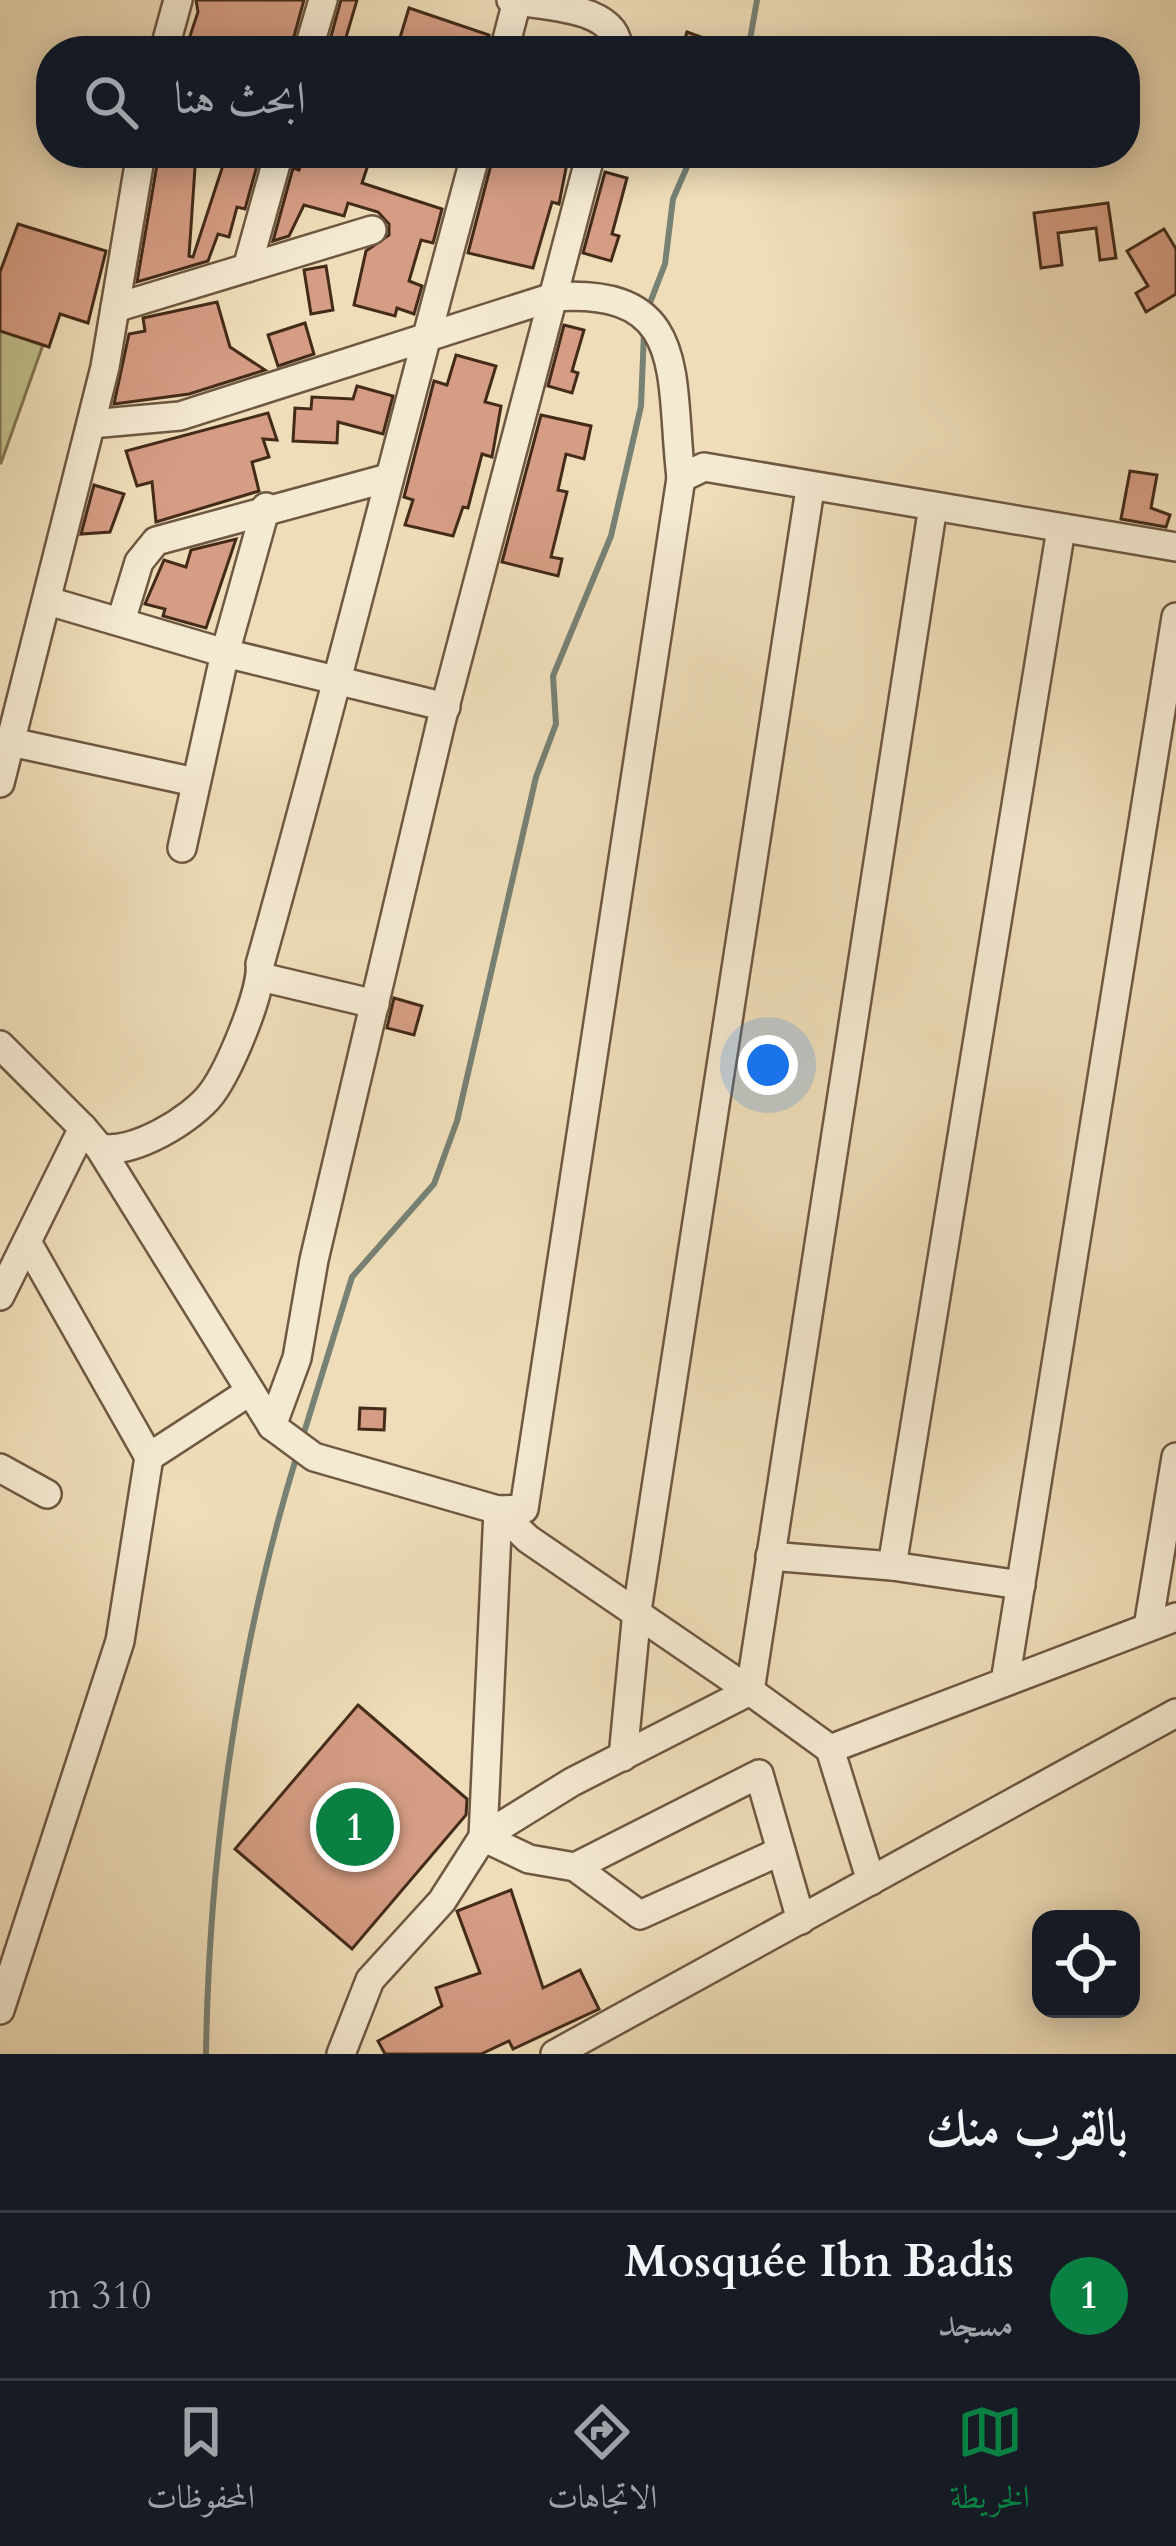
<!DOCTYPE html>
<html lang="ar">
<head>
<meta charset="utf-8">
<style>
  :root { --surface:#171b24; --page:#20242c; --text:#f1f3f6; --muted:#9ea1a6; --line:#363941; --accent:#0b8043 }
  body { margin:0; font-family:Cardo,Amiri,serif; background:var(--page); color:var(--text); direction:rtl }
  .controls { position:absolute; right:36px; bottom:36px; display:grid; overflow:hidden; border-radius:24px; box-shadow:0 6px 30px #0003 }
  .controls button { width:108px; height:108px; display:grid; place-items:center; padding:0; border:0; border-bottom:3px solid var(--line); background:var(--surface); color:var(--text); font:60px sans-serif }
  .you { position:absolute; left:768px; top:1065px; width:42px; height:42px; margin:-30px; border:9px solid #fff; border-radius:50%; background:#1a73e8; box-shadow:0 0 0 18px #1a73e833 }
  .badge { display:grid; place-items:center; width:78px; height:78px; border-radius:50%; background:var(--accent); color:#fff; font-size:39px; font-weight:700 }
  .pin { position:absolute; translate:-50% -50%; border:6px solid #fff; box-shadow:0 3px 12px #0006 }
  .list { margin:0; padding:0; list-style:none }
  h2 { display:flex; justify-content:space-between; align-items:center; height:156px; margin:0; padding:0 48px; font-size:51px }
  h2 small { font-size:39px; font-weight:400; color:var(--muted) }
  .list li { display:grid; grid-template-columns:78px 1fr auto; gap:36px; align-items:center; box-sizing:border-box; height:168px; padding:0 48px; border-top:3px solid var(--line) }
  .list b { display:block; font-size:45px; white-space:nowrap }
  .list p { margin:0; font-size:39px; white-space:nowrap; color:var(--muted) }
  .list em { font-size:39px; font-style:normal; color:var(--muted) }
  .icon { flex:none; width:66px; height:66px; fill:none; stroke:currentColor; stroke-width:2; stroke-linecap:round; stroke-linejoin:round }
  .map { position:relative; flex:none; width:1176px; height:2054px; overflow:hidden; direction:ltr }
  .search { position:absolute; background:var(--surface); box-shadow:0 6px 30px #0003; left:36px; right:36px; top:36px; height:132px; display:flex; align-items:center; gap:30px; box-sizing:border-box; padding:0 42px; border-radius:48px; color:var(--muted); font-size:45px }
  .sheet { height:324px; background:var(--surface) }
  nav { display:flex; justify-content:space-around; align-items:center; box-sizing:border-box; height:168px; border-top:3px solid var(--line); background:var(--surface); font-size:33px; color:var(--muted) }
  nav a { display:grid; justify-items:center; gap:6px }
  nav .on { color:var(--accent) }
  .map>svg:first-child { display:block }
</style>
</head>
<body>
<div class="map">
<svg width="1176" height="2054" viewBox="0 0 1176 2054">
  <rect width="100%" height="100%" fill="#eeddb8"/>
  <filter id="stains"><feTurbulence type="fractalNoise" baseFrequency=".00167" numOctaves="4"/><feColorMatrix values="0 0 0 0 .2 0 0 0 0 .09 0 0 0 0 .02 0 0 0 .5 -.17"/></filter>
  <radialGradient id="worn" r=".72"><stop offset=".6" stop-color="#630" stop-opacity="0"/><stop offset="1" stop-color="#630" stop-opacity=".3"/></radialGradient>
  <!-- green -->
  <path fill="#bfbf8a" stroke="#827552" stroke-width="3" d="M0 327 44 342 1 463H0Z"/>
  <g fill="none" stroke-linecap="round" stroke-linejoin="round">
    <!-- stream -->
    <g stroke="#778174" stroke-width="6">
      <path d="M748 51 757 0"/>
      <path d="M648 308 665 264 673 199 693 153"/>
      <path d="M303 1436 352 1277 434 1184 457 1121 536 777 556 724 553 676 611 536 641 406 644 332"/>
      <path d="M206 2054C209 1853 238 1647 297 1455"/>
    </g>
  </g>
  <!-- building -->
  <g fill="#d59d84" stroke="#442b19" stroke-width="3">
    <path d="M196 0H304L290 51H185L198 12Z"/>
    <path d="M341 0H357L342 51H327Z"/>
    <path d="M409 8 489 35 486 51H396Z"/>
    <path d="M687 32 734 49V51H681Z"/>
    <path d="M159 153H196L189 256 193 257 227 153H251L249 159 258 162 245 209 237 207 229 237 218 234 208 261 137 282Z"/>
    <path d="M304 153H372L362 183 442 209 433 243 421 240 409 281 422 286 414 314 397 308 395 316 354 305 366 251 389 235V224L378 212 348 203 344 216 304 205 289 236 273 241 293 168 299 170Z"/>
    <path d="M494 153H569L559 204 552 202 533 268 468 253Z"/>
    <path d="M605 172 627 178 612 234 619 236 611 261 583 253Z"/>
    <path d="M1108 203 1116 258 1100 260 1096 228 1058 233 1062 265 1041 268 1034 213Z"/>
    <path d="M18 224 106 251 88 323 60 314 49 347 0 331V272Z"/>
    <path d="M1164 229 1176 249V294L1146 312 1136 293 1148 286 1127 251Z"/>
    <path d="M326 266 333 310 311 314 304 270Z"/>
    <path d="M217 302 230 347 265 370 189 394 114 404 129 334 145 331 143 318Z"/>
    <path d="M305 323 314 354 278 366 268 335Z"/>
    <path d="M564 325 584 330 572 371 578 373 572 393 548 386Z"/>
    <path d="M456 355 496 366 485 402 501 406 492 457 482 454 468 508 463 507 453 536 405 525 413 500 404 497 434 381 447 385Z"/>
    <path d="M357 386 393 396 383 434 338 422 337 443 293 441 295 408 311 409 312 397 353 399Z"/>
    <path d="M268 413 277 440 263 439 269 457 252 462 259 491 156 522 152 482 137 486 126 451Z"/>
    <path d="M541 415 591 426 584 459 566 454 558 490 567 492 551 557 562 559 558 576 502 562Z"/>
    <path d="M1130 471 1157 475 1151 508 1170 515 1166 527 1121 519Z"/>
    <path d="M94 485 124 494 110 532 81 534Z"/>
    <path d="M236 539 206 628 163 616 165 609 145 604 164 560 186 567 191 550Z"/>
    <path d="M394 998 422 1006 414 1035 387 1028Z"/>
    <path d="M360 1408 385 1409 384 1430 359 1429Z"/>
    <path d="M358 1705 467 1799 466 1815 352 1949 235 1849Z"/>
    <path d="M511 1890 543 1988 580 1970 599 2009 513 2049 509 2041 481 2054H385L378 2041 442 2006 436 1988 480 1973 457 1911Z"/>
  </g>
  <g fill="none" stroke-linecap="round" stroke-linejoin="round">
    <!-- minor casing -->
    <g stroke="#6e5841" stroke-width="32">
      <g id="minor">
        <path d="M511 0C546 7 619 6 618 51"/>
        <path d="M164 51 178 0"/>
        <path d="M308 51 323 0"/>
        <path d="M504 51 517 1"/>
        <path d="M247 268 279 153"/>
        <path d="M115 308 372 230"/>
        <path d="M91 424 180 416 553 297C690 287 669 376 681 478"/>
        <path d="M48 601 225 653 446 707"/>
        <path d="M121 621 139 562 156 541 388 478"/>
        <path d="M11 742 195 782"/>
        <path d="M0 783 105 367 141 153"/>
        <path d="M182 848 225 653 266 507"/>
        <path d="M261 977 375 1004"/>
        <path d="M0 1045 83 1128 0 1296"/>
        <path d="M83 1128 99 1147C130 1157 193 1119 212 1093 229 1070 263 991 260 964 336 695 402 423 476 153"/>
        <path d="M99 1147 272 1426 314 1457 498 1510 524 1509 681 478 704 467 1176 547"/>
        <path d="M272 1426 297 1358 314 1260 441 722 591 153"/>
        <path d="M149 1457 249 1392"/>
        <path d="M0 1468 47 1494"/>
        <path d="M770 1556 892 1566 1061 529"/>
        <path d="M892 1566 1021 1585"/>
        <path d="M1148 1627 1176 1457"/>
        <path d="M1005 1682 1176 617"/>
        <path d="M623 1757 637 1611 810 489"/>
        <path d="M575 1867 640 1915 781 1851"/>
        <path d="M871 1881 830 1749 1176 1617"/>
        <path d="M801 1920 759 1774 575 1867 529 1859 483 1837 498 1510 528 1539 750 1691 933 506"/>
        <path d="M0 2010 120 1641 149 1457 27 1242"/>
        <path d="M341 2054 370 1980 442 1901 483 1837 572 1782 750 1691 830 1749"/>
        <path d="M555 2054 1176 1713"/>
      </g>
    </g>
    <!-- minor -->
    <use href="#minor" stroke="#f4e9d1" stroke-width="27"/>
  </g>
  <rect width="100%" height="100%" filter="url(#stains)"/>
  <rect width="100%" height="100%" fill="url(#worn)"/>
</svg>
<div class="controls">
<button><svg class="icon" aria-label="locate" viewBox="0 0 24 24"><circle cx="12" cy="12" r="6"/><path d="M12 2v4M12 18v4M2 12h4M18 12h4"/></svg></button>
</div>
<div class="you"></div>
<div class="pin badge" style="left:355px;top:1827px">1</div>
<div class="search"><svg class="icon" aria-label="search" viewBox="0 0 24 24"><circle cx="10" cy="10" r="6"/><path d="M15 15l6 6"/></svg>ابحث هنا</div>
</div>
<section class="sheet">
<h2>بالقرب منك<small></small></h2>
<ul class="list">
<li><span class="badge">1</span><div><b>Mosquée Ibn Badis</b><p>مسجد</p></div><em>310 m</em></li>
</ul>
</section>
<nav>
<a class="on"><svg class="icon" aria-label="map" viewBox="0 0 24 24"><path d="M3 6l6-2 6 2 6-2v14l-6 2-6-2-6 2zM9 4v14M15 6v14"/></svg>الخريطة</a>
<a><svg class="icon" aria-label="directions" viewBox="0 0 24 24"><path d="M12 3l9 9-9 9-9-9zM9 14v-3h6M13 9l2 2-2 2"/></svg>الاتجاهات</a>
<a><svg class="icon" aria-label="saved" viewBox="0 0 24 24"><path d="M7 4h10v16l-5-4-5 4z"/></svg>المحفوظات</a>
</nav>
</body>
</html>
